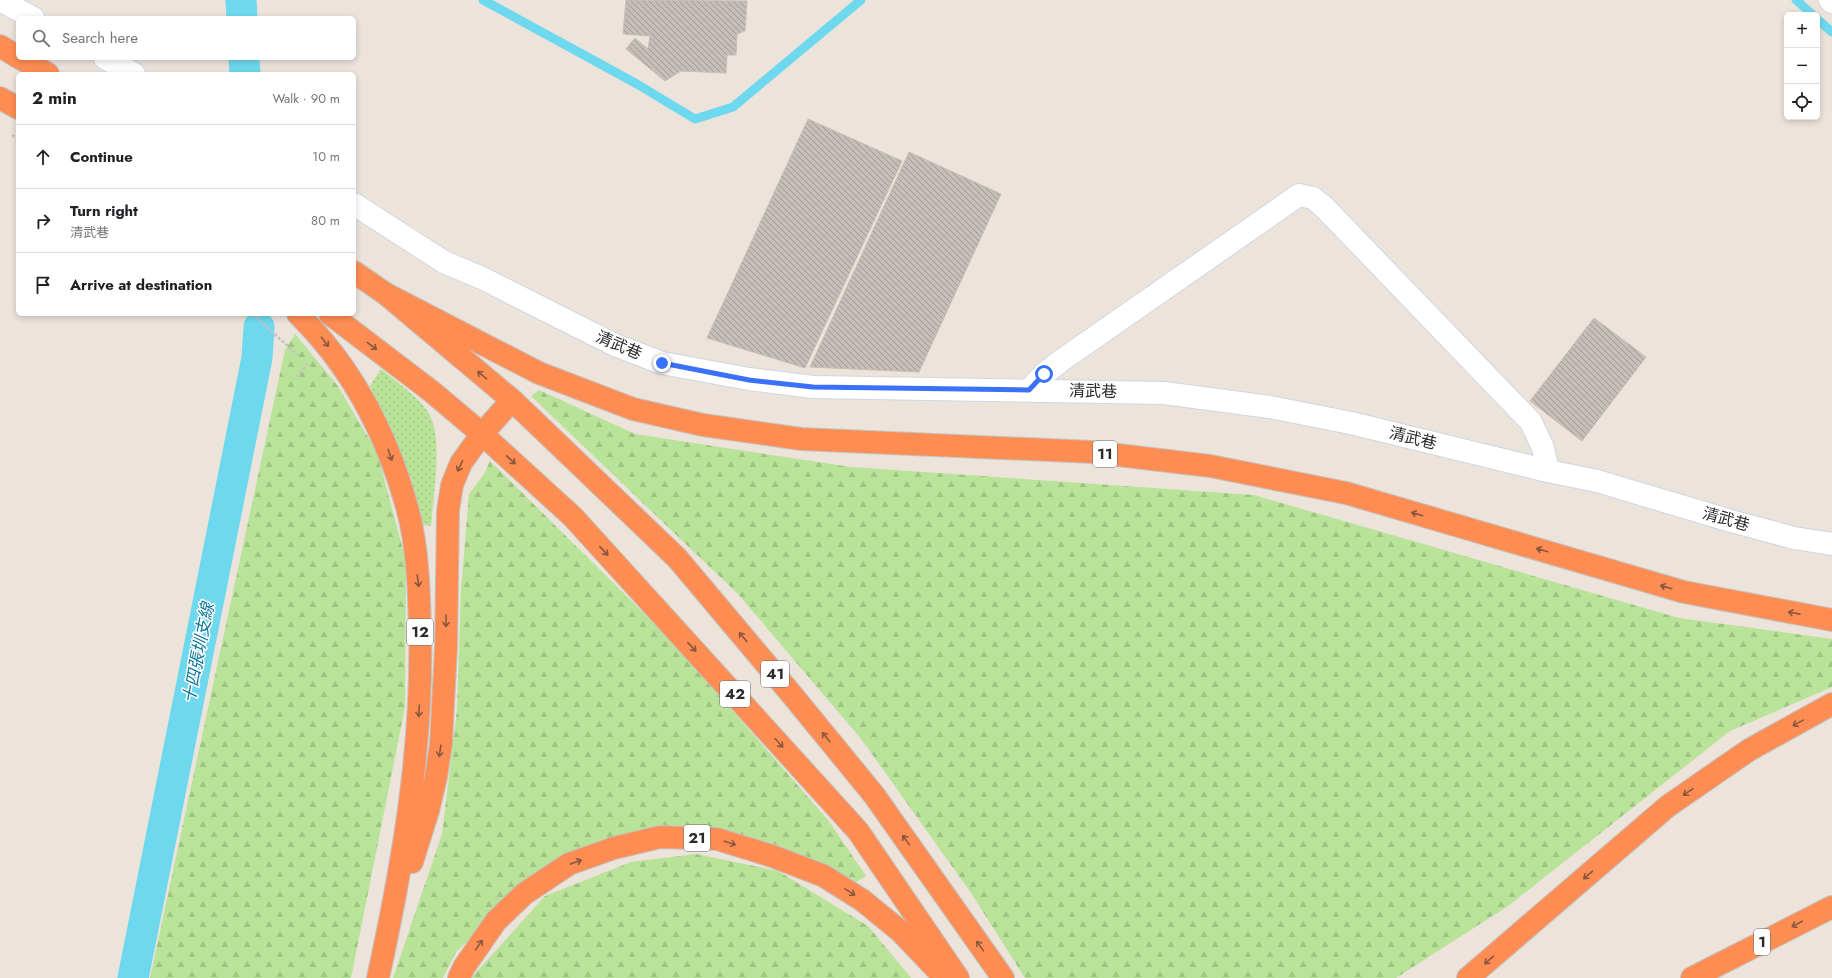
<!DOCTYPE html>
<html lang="en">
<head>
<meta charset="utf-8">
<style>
  :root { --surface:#fff; --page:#f6f6f6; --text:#202124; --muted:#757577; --line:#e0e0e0 }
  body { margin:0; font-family:Jost,"Noto Sans TC",sans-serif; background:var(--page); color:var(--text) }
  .controls { position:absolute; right:12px; top:12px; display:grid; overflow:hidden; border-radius:6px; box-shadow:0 2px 6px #0003 }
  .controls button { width:36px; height:36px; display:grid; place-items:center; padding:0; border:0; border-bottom:1px solid var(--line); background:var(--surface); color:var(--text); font:20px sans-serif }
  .stop { position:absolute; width:12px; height:12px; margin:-9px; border:3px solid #3b71fa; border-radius:50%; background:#fff }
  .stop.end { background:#3b71fa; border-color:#fff; box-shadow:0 1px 4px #0008 }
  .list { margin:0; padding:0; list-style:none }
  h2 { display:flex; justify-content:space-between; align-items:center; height:52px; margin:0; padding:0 16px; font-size:17px }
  h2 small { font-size:13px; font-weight:400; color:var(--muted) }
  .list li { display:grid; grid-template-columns:26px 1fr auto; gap:12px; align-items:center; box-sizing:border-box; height:64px; padding:0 16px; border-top:1px solid var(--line) }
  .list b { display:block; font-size:15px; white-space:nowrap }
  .list p { margin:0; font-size:13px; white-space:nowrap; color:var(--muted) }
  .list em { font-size:13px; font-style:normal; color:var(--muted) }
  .icon { flex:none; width:22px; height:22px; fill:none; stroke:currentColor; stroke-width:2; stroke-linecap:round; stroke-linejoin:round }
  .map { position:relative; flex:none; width:1832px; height:978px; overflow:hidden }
  .search { position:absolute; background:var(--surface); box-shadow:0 2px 6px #0003; left:16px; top:16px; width:340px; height:44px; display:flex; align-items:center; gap:10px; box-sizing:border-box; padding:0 14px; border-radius:6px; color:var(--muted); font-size:15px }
  .panel { position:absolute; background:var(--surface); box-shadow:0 2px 6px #0003; left:16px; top:72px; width:340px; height:244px; border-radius:6px }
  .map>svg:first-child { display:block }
</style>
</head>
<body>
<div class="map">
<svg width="1832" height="978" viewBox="0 0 1832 978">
  <defs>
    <pattern id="grass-dots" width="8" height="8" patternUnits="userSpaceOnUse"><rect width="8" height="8" fill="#b9e398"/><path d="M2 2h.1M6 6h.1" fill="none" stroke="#9fc383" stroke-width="1.8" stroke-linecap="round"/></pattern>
    <pattern id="forest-firs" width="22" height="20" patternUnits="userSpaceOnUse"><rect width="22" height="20" fill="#b9e398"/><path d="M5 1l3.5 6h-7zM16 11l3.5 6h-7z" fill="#9fc383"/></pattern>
    <pattern id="building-back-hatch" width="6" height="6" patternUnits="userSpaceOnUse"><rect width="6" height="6" fill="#c4bdb8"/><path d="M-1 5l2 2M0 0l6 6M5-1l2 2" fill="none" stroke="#9f9a96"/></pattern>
  </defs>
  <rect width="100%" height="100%" fill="#ece3db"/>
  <!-- grass -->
  <path fill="url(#grass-dots)" d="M381 369C396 381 414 394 426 409 445 432 433 497 431 526L422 525 394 440 370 386Z"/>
  <!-- forest -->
  <g fill="url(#forest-firs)">
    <path d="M295 334 337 385 377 452 406 561 405 707 351 978H150L285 350Z"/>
    <path d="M539 390 635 434 851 467 1254 495 1679 618 1832 639V687L1730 731 1508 906 1396 978H1025L971 893 862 740 738 594 531 396Z"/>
    <path d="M490 461 670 639 828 820 866 876 854 883 755 843 650 836 541 871 456 952 443 978H393L442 834 457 710 461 589 469 494 484 474Z"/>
    <path d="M696 854 778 871 868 926 911 978H471L545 896 631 862Z"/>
  </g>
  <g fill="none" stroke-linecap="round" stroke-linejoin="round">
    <!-- stream -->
    <g stroke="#6ed9ee" stroke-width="9">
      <path d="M483 0 637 84 695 119 733 107 861 0"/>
      <path d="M1796 0 1813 15"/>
      <path d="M1817 19 1832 32"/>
    </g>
    <!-- canal -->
    <g stroke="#6ed9ee" stroke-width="31">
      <path d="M241 0 242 18"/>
      <path d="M244 58 245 74"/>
      <path d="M133 978 257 358 259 327"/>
    </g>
  </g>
  <!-- building -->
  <g fill="url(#building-back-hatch)" stroke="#c7bfb5">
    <path d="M626 0 747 1 745 31 737 34 736 55H727L726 73 681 71 665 81 626 49 635 38 648 49 650 36 623 34Z"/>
    <path d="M808 119 902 161 805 368 707 338Z"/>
    <path d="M909 152 1001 194 919 372 810 367Z"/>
    <path d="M1594 318 1646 357 1582 441 1530 401Z"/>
  </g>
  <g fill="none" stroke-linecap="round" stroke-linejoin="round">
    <!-- minor casing -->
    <g stroke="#d1d6e3" stroke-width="24">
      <g id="minor">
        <path d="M0 0 33 18"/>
        <path d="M1830 0 1832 2"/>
        <path d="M105 58 134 74"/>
        <path d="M354 204 444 262 482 278 615 345 662 363 749 379 813 387 1164 393 1270 407 1351 423 1548 471 1597 481 1731 521 1794 538 1832 544"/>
        <path d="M1029 390 1044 374 1062 360 1299 195 1313 198 1324 207 1531 422 1543 448 1548 471"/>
      </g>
    </g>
    <!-- highway casing -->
    <g stroke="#c3c3c3" stroke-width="24">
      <g id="highway">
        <path d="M0 46 18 57"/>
        <path d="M20 58 48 74"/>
        <path d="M0 98 18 108"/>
        <path d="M354 272 386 294 512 400 677 558 793 696 874 795 1003 978"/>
        <path d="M386 294 539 373 633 409 703 425 801 439 1093 452 1210 466 1346 493 1684 592 1832 620"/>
        <path d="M298 314C353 368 388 437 408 511 418 549 419 591 420 630 423 747 403 864 378 978"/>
        <path d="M330 314 431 391 482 434 573 517 858 831 958 978"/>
        <path d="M412 862 428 811 436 777 441 744 446 646 448 511 452 485 461 463 482 434 512 400"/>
        <path d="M459 978 464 967 496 921 524 894 569 864 614 848 660 837 717 839 772 856 824 876 862 900 900 931 945 978"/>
        <path d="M1468 978 1668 806 1749 750 1832 704"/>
        <path d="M1692 978 1832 907"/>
      </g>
    </g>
    <!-- path -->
    <g stroke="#c3c3c3" stroke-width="2.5" stroke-dasharray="3 2" stroke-linecap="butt">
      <path d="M12 135 18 139"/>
      <path d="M252 314 298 355"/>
      <path d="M297 377 307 364"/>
    </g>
    <!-- minor -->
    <use href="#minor" stroke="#fff" stroke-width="22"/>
    <!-- highway -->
    <use href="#highway" stroke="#fe8d54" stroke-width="22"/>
  </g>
  <!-- one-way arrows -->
  <defs><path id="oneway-shaft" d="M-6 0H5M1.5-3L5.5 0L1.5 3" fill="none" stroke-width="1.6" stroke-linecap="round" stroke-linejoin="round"/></defs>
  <g stroke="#89573d">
    <use href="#oneway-shaft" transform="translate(325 342) rotate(52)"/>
    <use href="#oneway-shaft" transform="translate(372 346) rotate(37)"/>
    <use href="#oneway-shaft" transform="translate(482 375) rotate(-140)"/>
    <use href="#oneway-shaft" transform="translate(390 455) rotate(71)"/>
    <use href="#oneway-shaft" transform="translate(511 460) rotate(43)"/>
    <use href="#oneway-shaft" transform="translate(460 466) rotate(116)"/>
    <use href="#oneway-shaft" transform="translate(1417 514) rotate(-164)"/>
    <use href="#oneway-shaft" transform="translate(1542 550) rotate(-164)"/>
    <use href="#oneway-shaft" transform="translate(604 551) rotate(47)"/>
    <use href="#oneway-shaft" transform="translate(418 581) rotate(82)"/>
    <use href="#oneway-shaft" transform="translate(1666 587) rotate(-164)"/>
    <use href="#oneway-shaft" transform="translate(1794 613) rotate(-169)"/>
    <use href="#oneway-shaft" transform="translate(446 621) rotate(90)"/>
    <use href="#oneway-shaft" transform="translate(743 637) rotate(-130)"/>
    <use href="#oneway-shaft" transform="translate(692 647) rotate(47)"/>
    <use href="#oneway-shaft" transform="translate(419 711) rotate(93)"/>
    <use href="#oneway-shaft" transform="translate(1798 723) rotate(151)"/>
    <use href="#oneway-shaft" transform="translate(826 737) rotate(-129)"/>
    <use href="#oneway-shaft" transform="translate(779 743) rotate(48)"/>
    <use href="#oneway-shaft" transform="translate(440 751) rotate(99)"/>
    <use href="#oneway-shaft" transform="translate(1688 792) rotate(145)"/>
    <use href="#oneway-shaft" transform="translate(906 840) rotate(-126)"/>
    <use href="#oneway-shaft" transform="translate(730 843) rotate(18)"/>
    <use href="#oneway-shaft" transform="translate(576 862) rotate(-20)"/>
    <use href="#oneway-shaft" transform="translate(1588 875) rotate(139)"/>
    <use href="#oneway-shaft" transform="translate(850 892) rotate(32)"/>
    <use href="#oneway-shaft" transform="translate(1797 924) rotate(153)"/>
    <use href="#oneway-shaft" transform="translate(479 945) rotate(-55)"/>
    <use href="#oneway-shaft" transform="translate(980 946) rotate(-125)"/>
    <use href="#oneway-shaft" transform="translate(1489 960) rotate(139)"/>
  </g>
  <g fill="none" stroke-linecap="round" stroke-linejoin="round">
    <!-- route -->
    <path stroke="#3b71fa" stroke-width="5" d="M662 363 749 380 813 387 1029 390 1044 374"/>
  </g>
  <g text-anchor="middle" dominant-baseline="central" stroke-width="3" stroke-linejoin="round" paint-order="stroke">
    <!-- shield labels -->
    <g fill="#fff" stroke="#6a6a6a" stroke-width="1">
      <rect x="1093" y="441" width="24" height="26" rx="3"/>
      <rect x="407" y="619" width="26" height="26" rx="3"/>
      <rect x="761" y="661" width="28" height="26" rx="3"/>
      <rect x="720" y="681" width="30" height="26" rx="3"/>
      <rect x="684" y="825" width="26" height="26" rx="3"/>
      <rect x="1754" y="929" width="16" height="26" rx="3"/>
    </g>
    <g font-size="15" font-weight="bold" fill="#2a2a2a">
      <text x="1105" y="454">11</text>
      <text x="420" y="632">12</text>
      <text x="775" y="674">41</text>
      <text x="735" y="694">42</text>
      <text x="697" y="838">21</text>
      <text x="1762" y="942">1</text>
    </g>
    <!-- street labels -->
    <g font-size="16" fill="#2a2a2a" stroke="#fff">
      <text transform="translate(619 345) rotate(23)">清武巷</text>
      <text transform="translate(1093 391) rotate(1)">清武巷</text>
      <text transform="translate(1413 438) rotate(14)">清武巷</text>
      <text transform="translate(1726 519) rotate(16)">清武巷</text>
    </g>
    <!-- water labels -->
    <g font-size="17" font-style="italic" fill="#0d789a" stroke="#fff">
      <text transform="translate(198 653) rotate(-79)">十四張圳支線</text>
    </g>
  </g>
</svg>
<div class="controls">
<button>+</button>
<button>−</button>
<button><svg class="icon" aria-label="locate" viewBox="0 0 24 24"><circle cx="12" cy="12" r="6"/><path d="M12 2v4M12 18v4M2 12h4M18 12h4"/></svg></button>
</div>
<div class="stop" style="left:1044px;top:374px"></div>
<div class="stop end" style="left:662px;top:363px"></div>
<div class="search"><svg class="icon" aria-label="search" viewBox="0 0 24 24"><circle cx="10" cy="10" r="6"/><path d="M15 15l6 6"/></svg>Search here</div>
<section class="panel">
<h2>2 min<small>Walk · 90 m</small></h2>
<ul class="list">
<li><svg class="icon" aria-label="ahead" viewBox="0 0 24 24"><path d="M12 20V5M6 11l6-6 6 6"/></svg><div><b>Continue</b></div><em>10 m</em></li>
<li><svg class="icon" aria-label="right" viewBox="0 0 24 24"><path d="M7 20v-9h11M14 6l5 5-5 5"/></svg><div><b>Turn right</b><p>清武巷</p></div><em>80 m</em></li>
<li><svg class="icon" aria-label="arrive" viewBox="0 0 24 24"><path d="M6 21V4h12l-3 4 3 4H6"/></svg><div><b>Arrive at destination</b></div></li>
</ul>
</section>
</div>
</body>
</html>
